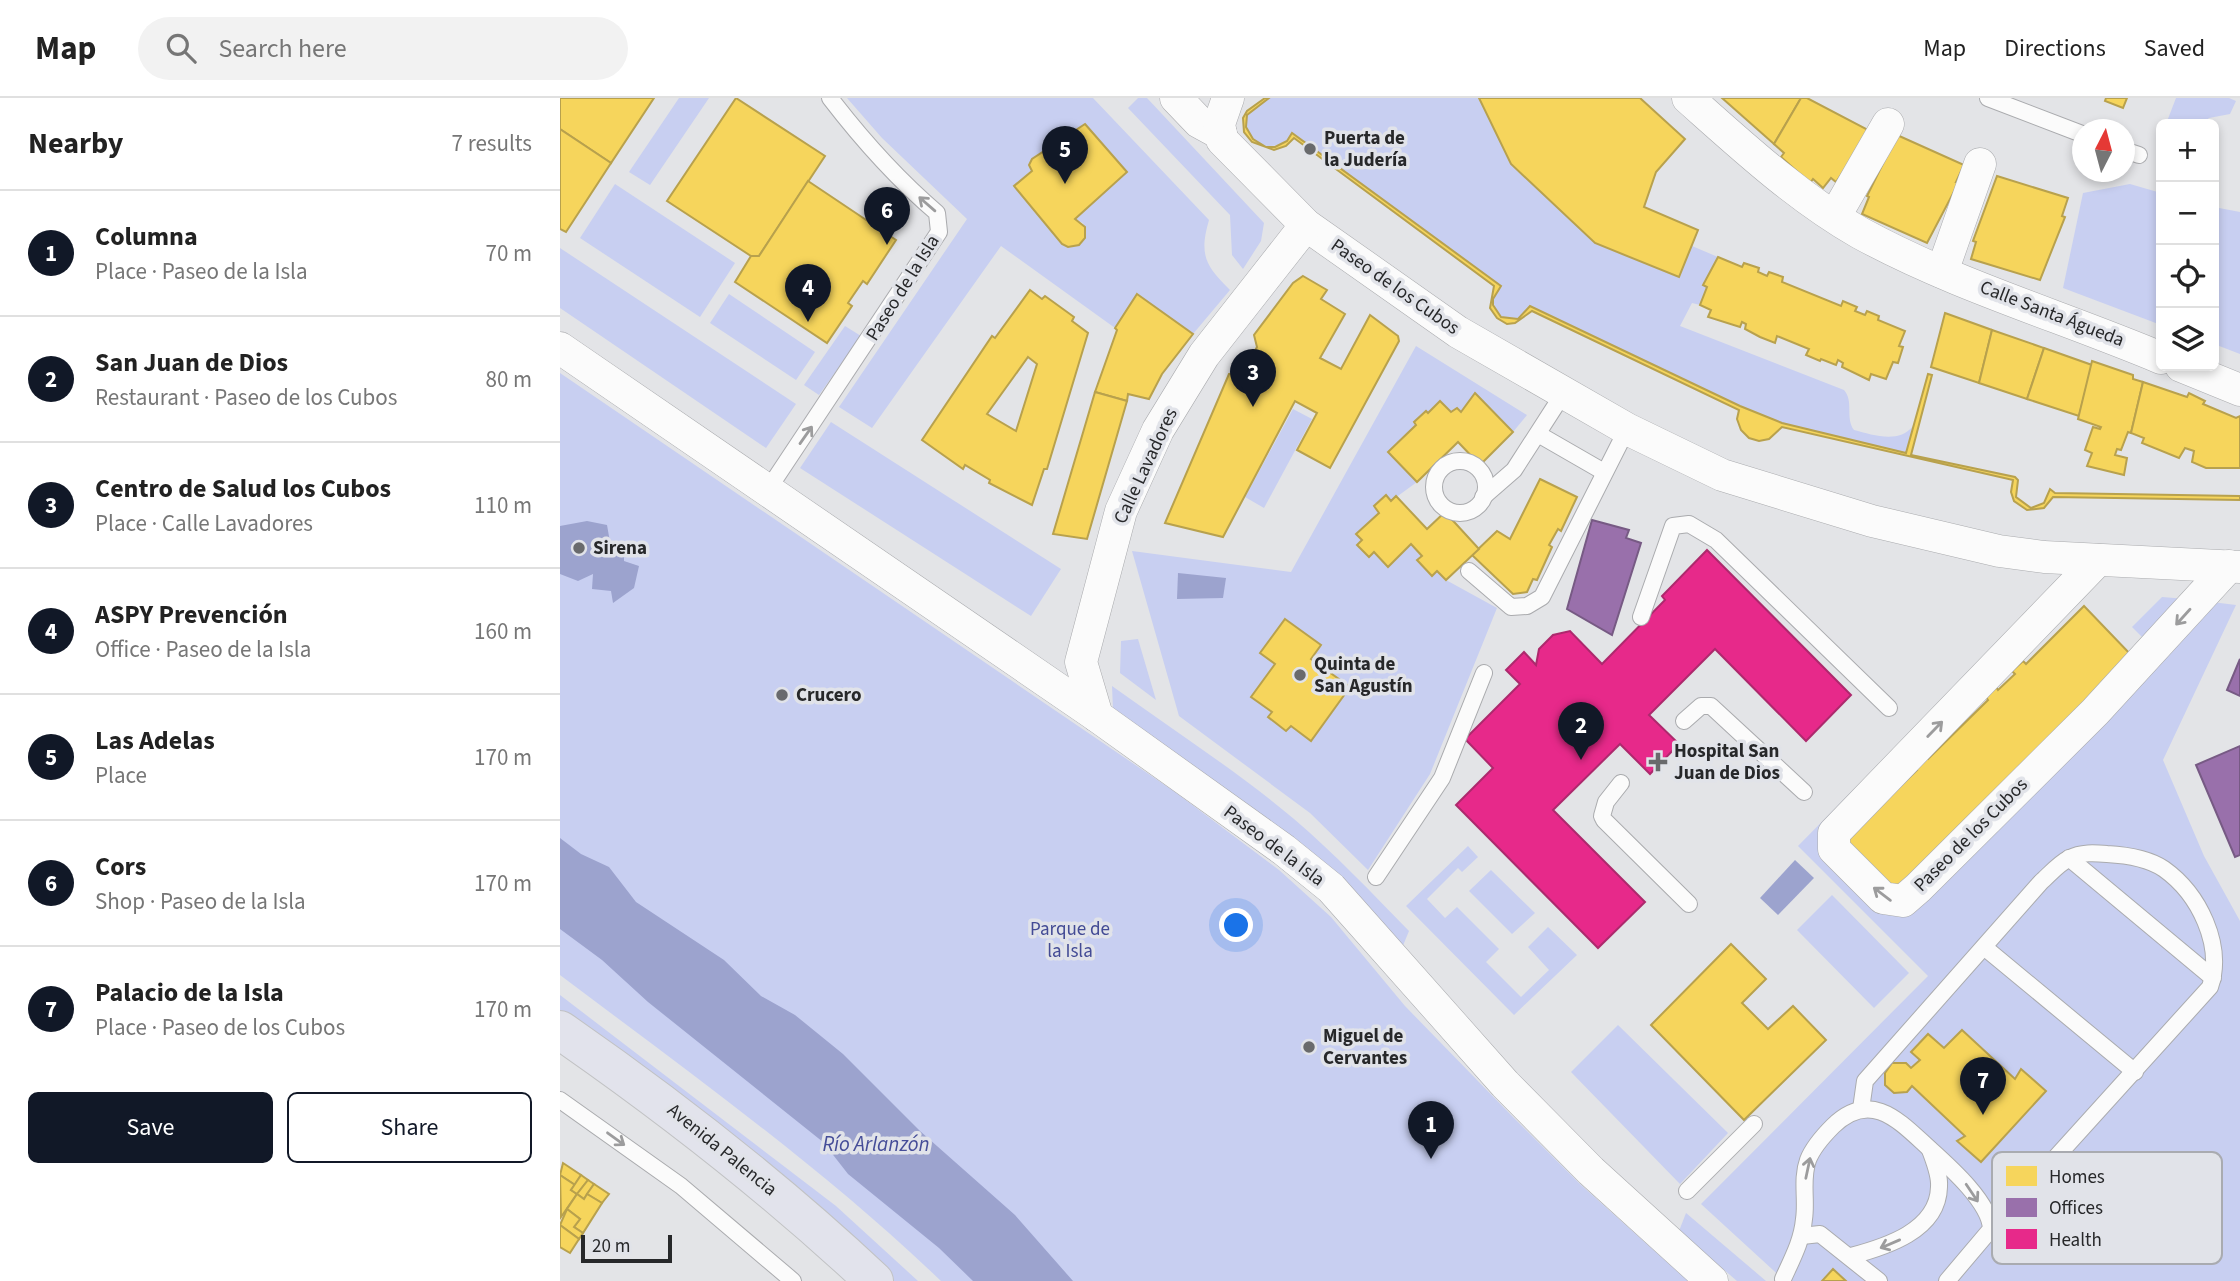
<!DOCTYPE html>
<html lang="en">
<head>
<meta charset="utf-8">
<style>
  :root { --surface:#fff; --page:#f2f2f2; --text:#222; --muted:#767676; --line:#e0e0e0; --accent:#111827 }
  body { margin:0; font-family:"Source Sans 3",sans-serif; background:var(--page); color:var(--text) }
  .controls { position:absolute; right:21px; top:21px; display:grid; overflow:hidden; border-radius:10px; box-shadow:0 4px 10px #0003 }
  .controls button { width:63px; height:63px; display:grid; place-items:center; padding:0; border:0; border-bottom:2px solid var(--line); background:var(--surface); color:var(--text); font:35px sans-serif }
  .compass { position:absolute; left:1512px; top:21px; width:63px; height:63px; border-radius:50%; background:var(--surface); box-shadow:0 4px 10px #0003; rotate:6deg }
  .scale { position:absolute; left:21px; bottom:18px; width:91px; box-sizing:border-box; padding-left:7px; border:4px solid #27282a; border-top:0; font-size:19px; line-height:24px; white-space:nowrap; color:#27282a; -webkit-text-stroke:5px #e1e3e9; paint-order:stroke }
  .you { position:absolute; left:677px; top:828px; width:24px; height:24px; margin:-18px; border:5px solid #fff; border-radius:50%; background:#1a73e8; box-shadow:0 0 0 10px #1a73e833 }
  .badge { display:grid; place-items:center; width:46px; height:46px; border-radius:50%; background:var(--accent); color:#fff; font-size:23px; font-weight:700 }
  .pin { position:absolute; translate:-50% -58px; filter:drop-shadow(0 2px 4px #0008) }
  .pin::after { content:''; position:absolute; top:37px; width:24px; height:21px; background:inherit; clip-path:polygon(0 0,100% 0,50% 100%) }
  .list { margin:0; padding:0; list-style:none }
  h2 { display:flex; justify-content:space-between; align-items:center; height:91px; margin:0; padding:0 28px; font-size:30px }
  h2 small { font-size:23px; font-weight:400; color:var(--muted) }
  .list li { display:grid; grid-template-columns:46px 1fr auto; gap:21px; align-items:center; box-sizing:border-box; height:126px; padding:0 28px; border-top:2px solid var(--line) }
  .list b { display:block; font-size:26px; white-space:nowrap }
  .list p { margin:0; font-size:23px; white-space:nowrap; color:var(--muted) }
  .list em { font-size:23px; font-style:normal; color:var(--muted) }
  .actions { display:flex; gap:14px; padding:21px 28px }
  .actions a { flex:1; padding:16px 0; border:2px solid var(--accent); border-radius:10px; text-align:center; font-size:24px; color:var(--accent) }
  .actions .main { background:var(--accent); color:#fff }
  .icon { flex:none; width:38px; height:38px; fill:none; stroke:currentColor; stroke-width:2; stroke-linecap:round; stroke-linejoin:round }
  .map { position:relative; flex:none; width:1680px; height:1183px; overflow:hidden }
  header { display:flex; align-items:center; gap:42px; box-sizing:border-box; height:98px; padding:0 35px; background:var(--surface); border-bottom:2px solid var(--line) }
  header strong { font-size:33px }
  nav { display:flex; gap:38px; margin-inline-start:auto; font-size:24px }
  .search { width:490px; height:63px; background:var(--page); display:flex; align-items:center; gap:18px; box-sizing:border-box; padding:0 24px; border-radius:38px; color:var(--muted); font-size:26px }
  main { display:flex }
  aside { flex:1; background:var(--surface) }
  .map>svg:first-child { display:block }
</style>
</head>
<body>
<header>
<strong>Map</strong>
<div class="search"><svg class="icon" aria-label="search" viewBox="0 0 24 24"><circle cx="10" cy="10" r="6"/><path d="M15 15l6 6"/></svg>Search here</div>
<nav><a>Map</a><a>Directions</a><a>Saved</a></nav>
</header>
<main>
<aside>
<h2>Nearby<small>7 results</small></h2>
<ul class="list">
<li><span class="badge">1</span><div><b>Columna</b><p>Place · Paseo de la Isla</p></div><em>70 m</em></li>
<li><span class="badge">2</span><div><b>San Juan de Dios</b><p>Restaurant · Paseo de los Cubos</p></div><em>80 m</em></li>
<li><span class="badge">3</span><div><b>Centro de Salud los Cubos</b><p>Place · Calle Lavadores</p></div><em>110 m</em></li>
<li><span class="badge">4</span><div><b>ASPY Prevención</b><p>Office · Paseo de la Isla</p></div><em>160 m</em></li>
<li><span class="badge">5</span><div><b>Las Adelas</b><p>Place</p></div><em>170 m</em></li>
<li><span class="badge">6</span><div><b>Cors</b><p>Shop · Paseo de la Isla</p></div><em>170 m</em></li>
<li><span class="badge">7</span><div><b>Palacio de la Isla</b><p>Place · Paseo de los Cubos</p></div><em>170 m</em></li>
</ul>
<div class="actions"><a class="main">Save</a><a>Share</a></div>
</aside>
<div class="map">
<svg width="1680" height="1183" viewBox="0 0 1680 1183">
  <rect width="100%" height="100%" fill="#e3e4e7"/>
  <!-- green -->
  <g fill="#c8cff1" fill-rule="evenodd">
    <path d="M119 0H149L90 87 69 74Z"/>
    <path d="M287 0H533L649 122C639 157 645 167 670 192L633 236 577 196 555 230 441 148 312 330 279 309 407 121 322 40ZM525 26 567 74 515 121 523 125 526 134 521 146 513 149 499 142 469 67 472 61Z"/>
    <path d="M578 0H587L704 125 701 143 683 171 672 157 670 117 568 10Z"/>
    <path d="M709 0H919L951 66 1035 145 1118 179 1132 148 1158 159 1143 187 1147 189 1140 207 1132 205 1120 228 1284 292C1294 303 1285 320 1294 332 1313 337 1339 346 1353 328L1346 355 1222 325 1180 308 971 208 958 221 941 219C932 206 930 199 941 188L733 36C715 59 682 47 687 17Z"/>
    <path d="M1616 0H1669L1676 3 1670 16 1649 20 1642 26H1606Z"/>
    <path d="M55 86 175 165 140 219 20 140Z"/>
    <path d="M1570 86 1601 95V227L1503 190 1523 95Z"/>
    <path d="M1654 109 1680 114V256L1654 246Z"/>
    <path d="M0 150 236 306 206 350 0 210Z"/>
    <path d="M169 196 255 254 236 282 150 225Z"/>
    <path d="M285 228 301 238 259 297 244 287Z"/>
    <path d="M856 248 967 317 953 334 915 296 901 314 897 310 891 314 880 304 868 315 866 313 854 324 856 327 828 354 857 384 831 403 826 397 814 408 819 415 796 436 802 442 797 447 809 459 814 454 828 469 851 446 862 458 857 463 872 478 877 473 886 482 937 510 870 676 808 772 750 715 619 618 572 453 731 474Z"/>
    <path d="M0 275 615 694 719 772 771 819 845 908 951 1017 1021 1087 1128 1183H381C263 1070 130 975 0 877Z"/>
    <path d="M733 311 752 321 704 410 685 399Z"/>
    <path d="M271 324 501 471 471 518 240 370Z"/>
    <path d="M1493 489 1265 736 1291 782 1328 817 1349 815 1652 504 1676 507 1603 662 1644 758 1680 823V1183H1225L1141 1106 1368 878 1238 748Z"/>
    <path d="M1602 499 1627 501 1587 544 1572 529Z"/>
    <path d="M578 541 596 602 560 575 561 543Z"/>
    <path d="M552 588C613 632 677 673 734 721 775 756 812 795 849 833L842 850 770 769 736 741 553 612Z"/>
    <path d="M908 748 918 759 902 774 898 770 867 801 885 820 897 809 939 851 926 864 961 899 989 872 968 849 988 829 1017 857 954 917 846 808Z"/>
    <path d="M931 772 975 815 952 836 909 793Z"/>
    <path d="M1272 797 1349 875 1314 910 1237 832Z"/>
    <path d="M0 897 276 1108 358 1183H325L0 924Z"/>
    <path d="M1058 927 1168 1035 1120 1086 1011 974Z"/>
    <path d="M1126 1115 1206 1183H1177L1119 1133Z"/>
  </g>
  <!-- water -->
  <g fill="#9ca3ce">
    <path d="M27 423 47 427 50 444 64 455V463L79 468 74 490 53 505 51 493 32 491 33 476 18 483 0 476V428Z"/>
    <path d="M618 475 666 480 663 500 617 501Z"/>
    <path d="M0 740 21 756 49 769 76 804 164 862 201 898 235 917 283 956 360 1033 455 1117 513 1183H413L379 1150 288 1076 263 1044 88 904 42 862 0 831Z"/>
    <path d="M1235 762 1254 780 1218 817 1200 800Z"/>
  </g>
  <!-- homes -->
  <g fill="#f6d55c" stroke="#b8a14d" stroke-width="2" fill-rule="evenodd">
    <path d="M0 0H94L51 65 0 31Z"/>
    <path d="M176 0 265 58 199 158H191L107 103Z"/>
    <path d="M705 0H709L687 17 686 29 693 41 706 49H715L727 43 732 35 941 188 933 201V207L941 219 958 221 970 208 1180 308 1222 325 1346 355 1368 276 1372 277 1351 357 1455 379 1458 382 1456 399 1471 410 1484 405 1490 391 1495 395 1680 398V402L1493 399 1484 410 1467 412 1454 403 1451 394 1453 382 1222 329 1209 341 1199 343 1189 340 1181 332 1177 321 1179 312 972 213 955 225 947 226 937 220 930 210 934 188 734 40 726 48 714 52 692 44 684 34 683 20 687 13Z"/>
    <path d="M919 0H1080L1125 41 1096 74 1084 109 1138 132 1119 179 1035 145 951 66Z"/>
    <path d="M1162 0H1241L1214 46Z"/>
    <path d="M1241 0H1247L1312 34 1276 84 1271 80 1263 90 1253 81 1250 85 1221 59 1224 55 1214 46Z"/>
    <path d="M1546 0H1567L1563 10 1545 3Z"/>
    <path d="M525 26 567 74 515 121 525 129V140L519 147 508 149 502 146 454 88 472 73 469 67 472 61Z"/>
    <path d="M0 31 51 65 6 134 0 131Z"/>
    <path d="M1337 37 1404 67 1396 84H1399L1367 145 1302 116 1309 99 1307 98Z"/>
    <path d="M1437 78 1508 100 1502 118 1505 119 1480 182 1411 161 1416 144 1413 143Z"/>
    <path d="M248 83 336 142 307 186 303 183 288 205 292 208 267 245 175 184 191 158H199Z"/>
    <path d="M1158 159 1182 169 1184 165 1199 170 1198 174 1207 178 1209 174 1223 179 1222 184 1281 208 1283 203 1297 209 1295 213 1305 217 1307 213 1319 218 1318 222 1345 233 1339 248 1343 249 1338 265 1333 264 1326 281 1311 276 1309 282 1282 269 1283 265 1278 262 1276 267 1261 261 1260 263 1246 257 1249 251 1217 238 1215 245 1200 239 1185 231 1186 226 1182 224 1180 229 1148 219 1151 212 1140 207 1147 189 1143 187Z"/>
    <path d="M743 178 767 192 761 201 785 216 760 260 781 271 810 217 838 238 839 243 770 370 737 352 757 315 735 303 663 439 605 425 669 276 682 275 697 249 694 237 733 185Z"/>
    <path d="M470 192 482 201 485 198 514 219 512 223 528 235 487 371H484L472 407 429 385 430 382 405 367 403 371 362 342 432 238 435 240ZM468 259 477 266 456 333 427 316Z"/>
    <path d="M577 196 633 236 602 276 589 301 568 296 567 303 535 294 557 232 555 230Z"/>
    <path d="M1385 215 1432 232 1419 285 1371 269Z"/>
    <path d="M1432 232 1484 250 1467 301 1419 285Z"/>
    <path d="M1484 250 1532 267 1519 318 1467 301Z"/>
    <path d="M1532 263 1573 277V281L1583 284 1571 335 1568 334 1561 352 1557 351 1555 357 1567 360 1564 377 1527 368 1532 355 1525 352 1533 329 1540 331 1541 329 1518 321Z"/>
    <path d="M1583 284 1627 299 1629 295 1645 303 1643 306 1676 320 1680 318V370H1646L1632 364 1634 353 1625 350 1619 360 1582 345 1584 340 1571 335Z"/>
    <path d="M535 294 567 303 527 441 493 436Z"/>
    <path d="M915 295 953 334 920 367 898 344 857 384 828 354 856 327 854 324 866 313 868 315 880 303 891 314 897 310 901 314Z"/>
    <path d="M980 381 1017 399 1001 433 998 431 989 447 992 449 977 482 973 481 967 494 953 496 912 457 937 433 950 441Z"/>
    <path d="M826 397 831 403 836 398 867 431 885 414 919 451 886 482 877 473 872 478 857 462 862 458 851 446 828 469 814 454 809 459 797 447 802 442 796 436 819 415 814 408Z"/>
    <path d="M1524 508 1573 559 1334 793 1284 743 1357 672 1355 669 1365 659 1368 661 1428 602 1426 599 1436 589 1438 592 1455 576 1452 573 1463 563 1466 566Z"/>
    <path d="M725 521 761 547 751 561 790 589 751 643 731 628 726 633 708 619 712 614 691 599 715 566 700 555Z"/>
    <path d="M1171 846 1206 881 1182 905 1208 931 1233 908 1266 942 1184 1022 1091 927Z"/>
    <path d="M1402 932 1455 981 1461 971 1486 993 1421 1064 1397 1043 1405 1038 1352 988 1347 994 1334 995 1325 987V975L1332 965H1346L1351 970 1360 962 1351 954 1368 936 1384 950Z"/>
    <path d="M3 1065 21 1077 15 1087 0 1077Z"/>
    <path d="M0 1077 15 1087 11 1092 17 1096 1 1119Z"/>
    <path d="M21 1077 28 1082 17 1096 11 1092Z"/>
    <path d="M28 1082 34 1086 24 1101 17 1096Z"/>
    <path d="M34 1086 49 1096 42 1105 27 1096Z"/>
    <path d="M17 1096 24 1101 27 1096 42 1105 23 1135 14 1129 20 1121 7 1111Z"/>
    <path d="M7 1111 20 1121 14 1129 23 1135 19 1141 0 1127Z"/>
    <path d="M0 1127 19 1141 10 1155 0 1149Z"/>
    <path d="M1273 1171 1286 1183H1262Z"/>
  </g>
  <!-- offices -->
  <g fill="#9970ab" stroke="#775a84" stroke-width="2">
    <path d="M1032 422 1069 432 1066 440 1081 445 1052 537 1007 511Z"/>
    <path d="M1680 561V598L1667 592Z"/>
    <path d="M1680 648V757L1675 759 1636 667Z"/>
  </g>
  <!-- health -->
  <path fill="#e7298a" stroke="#ad296d" stroke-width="2" d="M1147 452 1291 597 1246 643 1155 551 1089 617 1119 646 1090 676 1060 646 993 712 1085 804 1038 850 896 707 933 670 905 641 960 586 946 572 964 554 976 567 979 551 993 537 1010 533 1042 566 1105 502 1102 498Z"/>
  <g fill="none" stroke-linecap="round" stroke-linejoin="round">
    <!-- service casing -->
    <g stroke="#aaabae" stroke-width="18">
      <g id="service">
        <path d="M1428 0 1522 36"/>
        <path d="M1564 52 1579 57"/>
        <path d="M978 336 1044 374"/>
        <circle cx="900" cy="389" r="26"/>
        <path d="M207 393 379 134 377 115C336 80 303 43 270 0"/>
        <path d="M923 399 954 372 1003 296"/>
        <path d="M909 473 951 509 967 508 982 499 1067 331"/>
        <path d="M1081 519 1113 428 1129 426 1156 442 1329 610"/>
        <path d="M1124 623 1141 608H1151L1244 694"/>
        <path d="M1061 685 1046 704 1042 718 1044 722 1129 806"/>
        <path d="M1509 760 1653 880"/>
        <path d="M816 779 882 680 924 575"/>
        <path d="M1424 849 1575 974"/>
        <path d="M0 1002 121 1088 233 1183"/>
        <path d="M1301 1011 1305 983 1481 784C1489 777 1499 765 1510 760 1521 754 1535 755 1547 756 1565 757 1588 760 1604 771 1639 796 1664 847 1650 889L1431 1131"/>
        <path d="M1127 1093 1194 1026"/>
        <path d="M1242 1138 1260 1136 1319 1183"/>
        <path d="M1291 1158C1325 1149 1378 1133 1379 1089 1380 1077 1374 1063 1370 1052"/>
        <path d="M1223 1181C1232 1161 1242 1143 1244 1121 1247 1102 1241 1081 1248 1062 1253 1049 1263 1038 1273 1028 1312 990 1341 1025 1371 1052 1391 1070 1430 1105 1431 1131L1387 1183"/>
      </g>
    </g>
    <!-- minor casing -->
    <g stroke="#aaabae" stroke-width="33">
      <g id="minor">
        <path d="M616 0 639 24 661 36"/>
        <path d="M668 0 659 26 662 42 746 127 898 234 1067 331 1162 377 1312 423 1439 453 1484 459 1680 469"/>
        <path d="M1128 0C1182 48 1237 99 1300 135 1395 187 1501 218 1601 260"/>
        <path d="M1275 118 1328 26"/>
        <path d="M1382 174 1420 66"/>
        <path d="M0 250 537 618 724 752 771 790 945 986 1031 1073 1152 1183"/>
        <path d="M1621 268 1680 292"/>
        <path d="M1538 462 1274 735V751L1323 800 1343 803 1358 790 1535 614 1669 468"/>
        <path d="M537 618 521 564 561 413 598 332 644 257 746 127"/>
      </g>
    </g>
    <!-- trunk casing -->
    <g stroke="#c1c2c4" stroke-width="40">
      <path id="trunk" d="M0 932C111 1009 216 1091 314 1183"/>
    </g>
    <!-- service -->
    <use href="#service" stroke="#fbfbfb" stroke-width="16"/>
    <!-- minor -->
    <use href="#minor" stroke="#fbfbfb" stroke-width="32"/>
    <!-- trunk -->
    <use href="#trunk" stroke="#e2e3ec" stroke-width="38"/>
  </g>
  <!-- one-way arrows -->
  <defs><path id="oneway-shaft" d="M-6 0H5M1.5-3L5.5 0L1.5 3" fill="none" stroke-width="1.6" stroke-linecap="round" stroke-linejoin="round" transform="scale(1.75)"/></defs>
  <g stroke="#9c9c9d">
    <use href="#oneway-shaft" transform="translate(367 106) rotate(-139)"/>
    <use href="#oneway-shaft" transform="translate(246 337) rotate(-55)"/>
    <use href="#oneway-shaft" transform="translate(1623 519) rotate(132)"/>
    <use href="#oneway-shaft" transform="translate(1375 631) rotate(-46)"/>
    <use href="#oneway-shaft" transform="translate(1322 796) rotate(-143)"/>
    <use href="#oneway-shaft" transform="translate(56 1041) rotate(36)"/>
    <use href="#oneway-shaft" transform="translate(1248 1070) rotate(-78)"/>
    <use href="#oneway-shaft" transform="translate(1412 1095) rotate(56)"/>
    <use href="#oneway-shaft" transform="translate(1330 1146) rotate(157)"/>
  </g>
  <!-- markers -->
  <g fill="#696a6c" stroke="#e1e3e9" stroke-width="2.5">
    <circle cx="750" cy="51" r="7"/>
    <circle cx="19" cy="450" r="7"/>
    <circle cx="740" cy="577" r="7"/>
    <circle cx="222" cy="597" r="7"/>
    <path d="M1094.5 653.5h7v7h7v7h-7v7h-7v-7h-7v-7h7z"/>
    <circle cx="749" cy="949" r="7"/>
  </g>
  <g text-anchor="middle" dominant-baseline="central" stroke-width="7" stroke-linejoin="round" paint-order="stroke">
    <!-- poi labels -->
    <g font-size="19" font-weight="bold" fill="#27282a" stroke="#e1e3e9" text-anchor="start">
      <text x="764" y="40">Puerta de<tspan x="764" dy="22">la Judería</tspan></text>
      <text x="33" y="450">Sirena</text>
      <text x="754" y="566">Quinta de<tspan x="754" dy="22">San Agustín</tspan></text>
      <text x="236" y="597">Crucero</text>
      <text x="1114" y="653">Hospital San<tspan x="1114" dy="22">Juan de Dios</tspan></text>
      <text x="763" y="938">Miguel de<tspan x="763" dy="22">Cervantes</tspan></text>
    </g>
    <!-- street labels -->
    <g font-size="19" fill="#27282a" stroke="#e1e3e9">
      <text transform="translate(835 189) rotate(35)">Paseo de los Cubos</text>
      <text transform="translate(343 190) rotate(-58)">Paseo de la Isla</text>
      <text transform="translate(1492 216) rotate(21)">Calle Santa Águeda</text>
      <text transform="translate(586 368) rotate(-65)">Calle Lavadores</text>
      <text transform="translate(1411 737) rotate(-45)">Paseo de los Cubos</text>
      <text transform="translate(714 748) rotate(37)">Paseo de la Isla</text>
      <text transform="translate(162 1052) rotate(39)">Avenida Palencia</text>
    </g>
    <!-- park labels -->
    <g font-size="19" fill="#434b95" stroke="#e1e3e9">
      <text x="510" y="831">Parque de<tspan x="510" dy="22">la Isla</tspan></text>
    </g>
    <!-- water labels -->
    <g font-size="21" font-style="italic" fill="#454d98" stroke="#e1e3e9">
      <text x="316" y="1046">Río Arlanzón</text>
    </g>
  </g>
  <!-- legend -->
  <rect x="1432" y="1054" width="230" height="112" rx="10" fill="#e1e3e9" stroke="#a9abb0" stroke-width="2"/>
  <rect x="1446" y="1068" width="31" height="20" fill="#f6d55c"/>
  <rect x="1446" y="1100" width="31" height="19" fill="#9970ab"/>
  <rect x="1446" y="1131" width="31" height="20" fill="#e7298a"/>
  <g font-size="19" fill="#27282a">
    <text x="1489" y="1085">Homes</text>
    <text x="1489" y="1116">Offices</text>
    <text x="1489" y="1148">Health</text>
  </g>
</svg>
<div class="controls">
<button>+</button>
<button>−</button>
<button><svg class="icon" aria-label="locate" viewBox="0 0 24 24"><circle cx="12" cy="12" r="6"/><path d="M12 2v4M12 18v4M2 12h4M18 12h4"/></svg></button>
<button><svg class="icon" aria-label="layers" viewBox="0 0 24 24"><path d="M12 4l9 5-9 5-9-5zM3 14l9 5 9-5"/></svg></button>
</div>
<svg class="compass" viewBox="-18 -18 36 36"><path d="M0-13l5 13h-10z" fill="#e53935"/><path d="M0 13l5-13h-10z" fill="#767676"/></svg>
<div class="scale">20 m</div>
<div class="you"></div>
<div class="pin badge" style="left:871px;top:1061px">1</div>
<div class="pin badge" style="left:1021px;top:662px">2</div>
<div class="pin badge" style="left:693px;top:309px">3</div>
<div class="pin badge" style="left:248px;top:224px">4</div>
<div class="pin badge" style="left:505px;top:86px">5</div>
<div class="pin badge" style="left:327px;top:147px">6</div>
<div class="pin badge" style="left:1423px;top:1017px">7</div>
</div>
</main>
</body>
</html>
